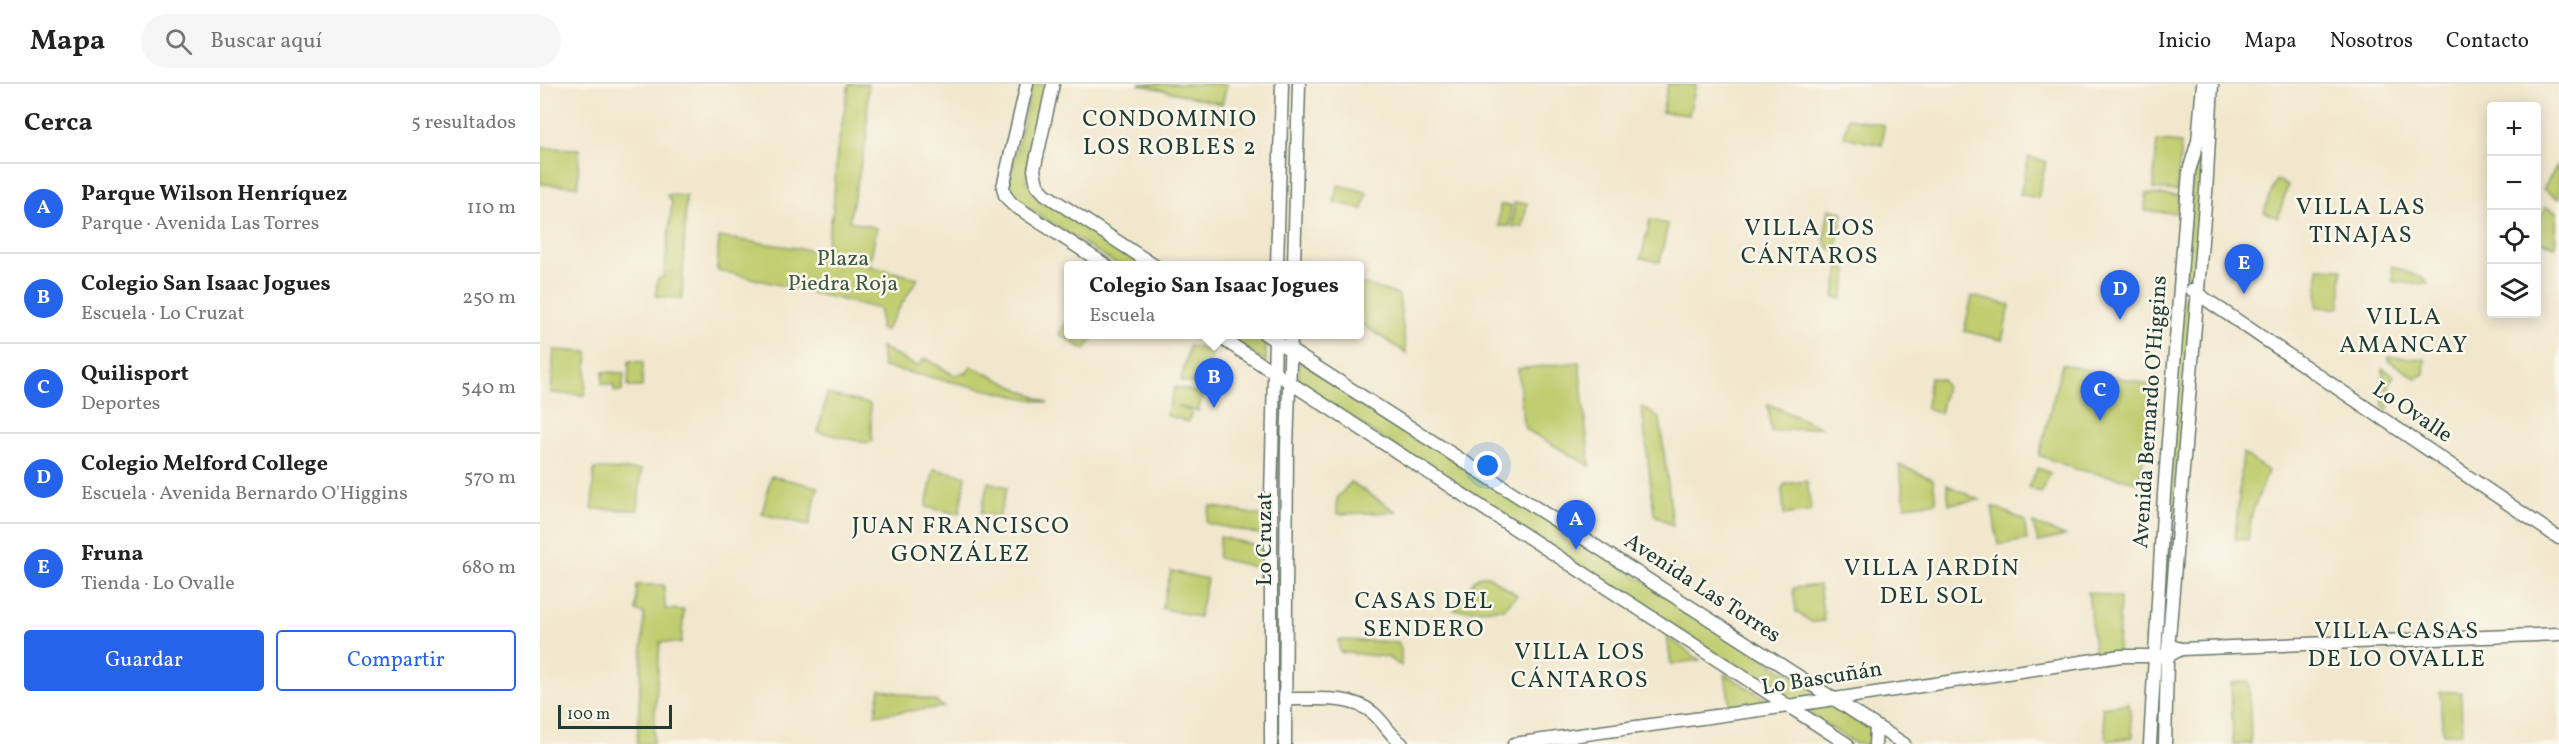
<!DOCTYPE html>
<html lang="es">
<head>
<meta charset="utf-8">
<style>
  :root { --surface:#fff; --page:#f6f6f6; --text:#222; --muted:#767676; --line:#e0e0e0; --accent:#2563eb }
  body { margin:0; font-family:Vollkorn,serif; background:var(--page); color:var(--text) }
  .controls { position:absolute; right:18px; top:18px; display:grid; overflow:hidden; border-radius:6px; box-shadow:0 3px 15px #0003 }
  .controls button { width:54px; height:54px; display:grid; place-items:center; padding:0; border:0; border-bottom:2px solid var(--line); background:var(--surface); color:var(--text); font:30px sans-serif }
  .scale { position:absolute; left:18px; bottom:15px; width:114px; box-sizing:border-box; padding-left:6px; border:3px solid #1f3d34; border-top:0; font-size:16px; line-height:21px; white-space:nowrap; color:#1f3d34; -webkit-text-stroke:4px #fbf7ec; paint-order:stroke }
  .you { position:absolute; left:948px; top:382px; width:21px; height:21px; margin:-15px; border:4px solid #fff; border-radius:50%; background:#1a73e8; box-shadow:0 0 0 9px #1a73e833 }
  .badge { display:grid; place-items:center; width:39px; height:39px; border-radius:50%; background:var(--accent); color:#fff; font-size:20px; font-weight:700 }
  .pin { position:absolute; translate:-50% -50px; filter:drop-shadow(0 2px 3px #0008) }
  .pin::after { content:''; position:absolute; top:32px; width:21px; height:18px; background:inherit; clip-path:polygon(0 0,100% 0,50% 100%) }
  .popup { position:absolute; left:524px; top:177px; width:300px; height:78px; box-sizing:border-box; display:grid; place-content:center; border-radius:6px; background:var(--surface); filter:drop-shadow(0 2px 4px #0005); font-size:20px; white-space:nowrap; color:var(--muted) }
  .popup b { font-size:22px; color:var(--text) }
  .popup::after { content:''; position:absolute; left:50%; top:100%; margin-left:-12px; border:12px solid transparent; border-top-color:var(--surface) }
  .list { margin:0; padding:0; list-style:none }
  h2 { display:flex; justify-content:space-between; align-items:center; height:78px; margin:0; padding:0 24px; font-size:26px }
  h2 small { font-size:20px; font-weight:400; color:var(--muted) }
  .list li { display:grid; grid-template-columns:39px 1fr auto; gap:18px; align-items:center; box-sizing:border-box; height:90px; padding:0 24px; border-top:2px solid var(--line) }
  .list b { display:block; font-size:22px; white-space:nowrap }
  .list p { margin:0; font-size:20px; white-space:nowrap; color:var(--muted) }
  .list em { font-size:20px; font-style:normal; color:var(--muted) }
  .actions { display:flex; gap:12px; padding:18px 24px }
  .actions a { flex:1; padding:14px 0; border:2px solid var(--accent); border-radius:6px; text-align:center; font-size:21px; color:var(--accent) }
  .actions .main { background:var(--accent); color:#fff }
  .icon { flex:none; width:33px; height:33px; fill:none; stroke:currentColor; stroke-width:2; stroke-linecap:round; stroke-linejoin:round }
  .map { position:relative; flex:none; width:2019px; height:660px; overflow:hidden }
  header { display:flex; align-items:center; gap:36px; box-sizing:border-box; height:84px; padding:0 30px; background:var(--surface); border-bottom:2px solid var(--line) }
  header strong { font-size:28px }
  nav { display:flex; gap:33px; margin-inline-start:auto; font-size:21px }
  .search { width:420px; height:54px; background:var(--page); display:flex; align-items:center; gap:15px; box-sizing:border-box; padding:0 21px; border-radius:33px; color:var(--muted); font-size:22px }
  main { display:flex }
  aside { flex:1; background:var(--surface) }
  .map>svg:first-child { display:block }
</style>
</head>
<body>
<header>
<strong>Mapa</strong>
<div class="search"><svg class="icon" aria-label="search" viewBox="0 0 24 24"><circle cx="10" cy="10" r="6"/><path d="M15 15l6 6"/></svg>Buscar aquí</div>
<nav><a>Inicio</a><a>Mapa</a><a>Nosotros</a><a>Contacto</a></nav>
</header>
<main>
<aside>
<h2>Cerca<small>5 resultados</small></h2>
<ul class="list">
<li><span class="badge">A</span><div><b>Parque Wilson Henríquez</b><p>Parque · Avenida Las Torres</p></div><em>110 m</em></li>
<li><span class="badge">B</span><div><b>Colegio San Isaac Jogues</b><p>Escuela · Lo Cruzat</p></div><em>250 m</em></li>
<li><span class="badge">C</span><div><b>Quilisport</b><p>Deportes</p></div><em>540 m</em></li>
<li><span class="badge">D</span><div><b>Colegio Melford College</b><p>Escuela · Avenida Bernardo O'Higgins</p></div><em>570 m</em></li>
<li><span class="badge">E</span><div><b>Fruna</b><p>Tienda · Lo Ovalle</p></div><em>680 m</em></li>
</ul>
<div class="actions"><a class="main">Guardar</a><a>Compartir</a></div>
</aside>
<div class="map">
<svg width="2019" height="660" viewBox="0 0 2019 660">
  <rect width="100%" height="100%" fill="#fbf7ec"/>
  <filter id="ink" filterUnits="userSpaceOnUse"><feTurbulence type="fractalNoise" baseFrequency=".0167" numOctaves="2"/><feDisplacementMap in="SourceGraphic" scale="12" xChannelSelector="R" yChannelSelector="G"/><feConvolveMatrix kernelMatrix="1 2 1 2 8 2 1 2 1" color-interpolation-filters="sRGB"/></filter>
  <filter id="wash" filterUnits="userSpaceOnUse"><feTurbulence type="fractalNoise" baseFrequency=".008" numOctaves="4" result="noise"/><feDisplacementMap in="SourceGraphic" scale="24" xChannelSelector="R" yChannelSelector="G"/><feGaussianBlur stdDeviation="1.35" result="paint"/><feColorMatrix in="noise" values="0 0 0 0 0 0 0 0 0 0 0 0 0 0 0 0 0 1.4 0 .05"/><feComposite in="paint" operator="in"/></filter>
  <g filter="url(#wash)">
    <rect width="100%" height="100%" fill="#f1e7cd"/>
    <!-- green -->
    <g fill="#c0cd6f" stroke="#708552" stroke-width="1.5">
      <path d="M309 0H328L327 52 309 137 337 144 329 182 378 194 345 247 340 245V225L177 186 179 153 285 168 293 126 297 67Z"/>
      <path d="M492 0H508L486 97 498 112 606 181H578L478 118 468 104Z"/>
      <path d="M598 0H687L682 20Z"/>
      <path d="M1128 0H1156L1149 31 1122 28Z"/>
      <path d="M1308 34 1344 41 1342 61 1304 53Z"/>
      <path d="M1617 57 1641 59 1637 107 1613 105Z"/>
      <path d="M0 64 39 65 38 102 0 100Z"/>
      <path d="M1489 73 1506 77 1498 114 1480 110Z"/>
      <path d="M1654 76 1662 77 1654 193 1645 190Z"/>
      <path d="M2019 79V115L2003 105Z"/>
      <path d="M1736 96 1748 101 1738 134 1724 128Z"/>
      <path d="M798 101 827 108 823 125 794 118Z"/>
      <path d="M1606 110 1639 112 1638 129 1605 127Z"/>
      <path d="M127 111 146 112 142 215 116 212 117 196 124 192 132 119Z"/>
      <path d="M974 119H987L983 143H973Z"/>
      <path d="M960 121H971L970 142H959Z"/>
      <path d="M2005 123 2017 128 2015 163 1997 155V145Z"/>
      <path d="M1289 125 1303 128 1296 167 1288 164 1284 154Z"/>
      <path d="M1110 136 1128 140 1120 178 1101 174Z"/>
      <path d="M1300 180 1306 184 1307 191 1302 215 1294 213Z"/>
      <path d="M1852 182 1885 195 1888 200 1853 198Z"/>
      <path d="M1778 184 1802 185 1800 224 1777 223Z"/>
      <path d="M824 200 859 211 866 269 820 239V202Z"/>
      <path d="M1432 212 1470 221 1462 256 1424 247Z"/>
      <path d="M1642 214 1652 218 1635 440 1628 438Z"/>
      <path d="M527 236 528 250 554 253 545 266 519 250Z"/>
      <path d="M684 251H713L726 259V278Z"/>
      <path d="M649 262 672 267 664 302 641 297Z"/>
      <path d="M341 263 374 281H379L385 274 412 290 419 291 422 288 426 290 431 282 508 319 343 283Z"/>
      <path d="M14 266 48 268 45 311 11 309Z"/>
      <path d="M1848 273 1885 275 1884 290 1876 294 1848 276Z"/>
      <path d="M759 276 1334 645 1333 660H1316L758 300Z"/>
      <path d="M89 277 103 278 102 303H88Z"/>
      <path d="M1039 278 1050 382 987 346 983 338 978 285Z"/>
      <path d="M1522 280 1619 303 1598 398 1536 385 1499 371Z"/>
      <path d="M1843 285 1854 291 1848 303 1851 306 1848 326 1843 324Z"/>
      <path d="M63 288 84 289 82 307H74V301L62 300Z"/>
      <path d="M1390 293 1402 296 1406 302 1400 329 1386 324Z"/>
      <path d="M635 303 663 310 658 327 636 322 652 328 648 338 626 331Z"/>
      <path d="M287 310 330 320 332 357 328 359 278 348Z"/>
      <path d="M1228 320 1280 343 1231 348Z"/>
      <path d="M1102 323 1120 335 1133 442 1114 430Z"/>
      <path d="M1703 369 1728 387 1712 429 1708 456 1695 455Z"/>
      <path d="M1359 381 1393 395 1396 418 1365 422Z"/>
      <path d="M1498 384 1510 389 1501 409 1488 403Z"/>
      <path d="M54 385 101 386 98 426 52 425Z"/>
      <path d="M394 385 426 392 419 430 386 423Z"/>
      <path d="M231 392 278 403 269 441 222 430Z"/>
      <path d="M1267 397 1271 427 1244 431 1242 405 1245 400Z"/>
      <path d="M448 398 467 403 459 433 441 429Z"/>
      <path d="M811 398 857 428 797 430V414Z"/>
      <path d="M1407 401 1440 416 1409 420Z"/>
      <path d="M670 422 723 432V451L666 439Z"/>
      <path d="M1452 422 1484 436 1487 456 1458 461Z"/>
      <path d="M1493 439 1525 452 1498 458Z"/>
      <path d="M1634 443 1624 554 1618 553 1627 444Z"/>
      <path d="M680 453 723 463V485L678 474Z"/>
      <path d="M631 487 667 495 659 533 622 524Z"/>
      <path d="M940 492H948L977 511 964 525 914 526 935 495Z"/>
      <path d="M97 501H124L125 525 144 526 141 559 120 558 113 660H97L104 530 96 527Z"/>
      <path d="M1279 501 1284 537 1272 538 1256 528 1253 504Z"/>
      <path d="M1548 508 1580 514 1578 568 1555 573Z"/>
      <path d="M1127 553 1160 576 1131 580Z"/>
      <path d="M798 556 858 558 861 565V582L847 573 800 568Z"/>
      <path d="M1185 590 1230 617 1229 620 1191 628Z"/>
      <path d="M1709 598 1711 660H1693L1691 599Z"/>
      <path d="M340 605 395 617 404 623 335 631Z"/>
      <path d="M1900 608H1921L1922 649 1903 650Z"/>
      <path d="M1589 619 1593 653 1567 657 1562 623Z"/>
    </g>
  </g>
  <g filter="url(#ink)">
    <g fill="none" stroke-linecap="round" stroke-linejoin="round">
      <!-- secondary casing -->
      <g stroke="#68786a" stroke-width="15">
        <g id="secondary">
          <path d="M487 0 463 103 465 111 472 120 567 182"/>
          <path d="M513 0 494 86 497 101 505 110 615 182"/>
          <path d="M737 182 742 0"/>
          <path d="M754 182 759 0"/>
          <path d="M1652 206 2019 454"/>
          <path d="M675 250 1307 660"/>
          <path d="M725 250 1364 660"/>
          <path d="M1634 563 1641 565 2019 550"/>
          <path d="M745 615C773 616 811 610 833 629 844 638 850 651 862 660"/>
          <path d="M731 660V412L735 252"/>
          <path d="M745 660 747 363 751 250"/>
          <path d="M974 660 1248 622 1581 572H1628L1641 565"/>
          <path d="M1335 660 1336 643"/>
          <path d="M1610 660 1624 410 1649 87 1658 57 1663 0"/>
          <path d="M1625 660 1627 578 1666 109 1672 0"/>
        </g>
      </g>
      <!-- secondary -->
      <use href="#secondary" stroke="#fff" stroke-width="12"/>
    </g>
  </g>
  <g text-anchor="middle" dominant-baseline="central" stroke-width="5" stroke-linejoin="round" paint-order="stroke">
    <!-- park labels -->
    <g font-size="22" fill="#3f5a40" stroke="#fbf7ec">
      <text x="303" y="175">Plaza<tspan x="303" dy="25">Piedra Roja</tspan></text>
    </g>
    <!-- street labels -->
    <g font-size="22" fill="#1f3d34" stroke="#fbf7ec">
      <text transform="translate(1611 328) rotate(-86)">Avenida Bernardo O'Higgins</text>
      <text transform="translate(1872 329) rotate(34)">Lo Ovalle</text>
      <text transform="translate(725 455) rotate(-90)">Lo Cruzat</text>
      <text transform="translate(1162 505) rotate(33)">Avenida Las Torres</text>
      <text transform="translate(1282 595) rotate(-9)">Lo Bascuñán</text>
    </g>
    <!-- neighbourhood labels -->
    <g font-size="24" letter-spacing="1.5" fill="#1f3d34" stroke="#fbf7ec">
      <text x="630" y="36">CONDOMINIO<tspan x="630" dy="28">LOS ROBLES 2</tspan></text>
      <text x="1821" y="124">VILLA LAS<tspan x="1821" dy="28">TINAJAS</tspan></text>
      <text x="1270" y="145">VILLA LOS<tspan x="1270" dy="28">CÁNTAROS</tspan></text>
      <text x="1864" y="234">VILLA<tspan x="1864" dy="28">AMANCAY</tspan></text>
      <text x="421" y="443">JUAN FRANCISCO<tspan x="421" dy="28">GONZÁLEZ</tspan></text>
      <text x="1392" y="485">VILLA JARDÍN<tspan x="1392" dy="28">DEL SOL</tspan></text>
      <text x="884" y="518">CASAS DEL<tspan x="884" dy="28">SENDERO</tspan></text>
      <text x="1857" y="548">VILLA CASAS<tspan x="1857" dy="28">DE LO OVALLE</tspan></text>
      <text x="1040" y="569">VILLA LOS<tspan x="1040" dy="28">CÁNTAROS</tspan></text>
    </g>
  </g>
</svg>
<div class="controls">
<button>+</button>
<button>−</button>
<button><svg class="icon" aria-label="locate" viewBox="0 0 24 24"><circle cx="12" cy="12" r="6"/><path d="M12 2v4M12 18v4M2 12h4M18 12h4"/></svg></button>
<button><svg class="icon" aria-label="layers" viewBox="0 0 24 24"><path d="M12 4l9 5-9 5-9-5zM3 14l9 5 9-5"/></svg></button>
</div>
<div class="scale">100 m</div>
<div class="you"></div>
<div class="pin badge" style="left:1036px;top:466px">A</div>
<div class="pin badge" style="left:674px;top:324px">B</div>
<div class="popup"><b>Colegio San Isaac Jogues</b>Escuela</div>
<div class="pin badge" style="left:1560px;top:337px">C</div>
<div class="pin badge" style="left:1580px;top:236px">D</div>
<div class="pin badge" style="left:1704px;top:210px">E</div>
</div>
</main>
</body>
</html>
